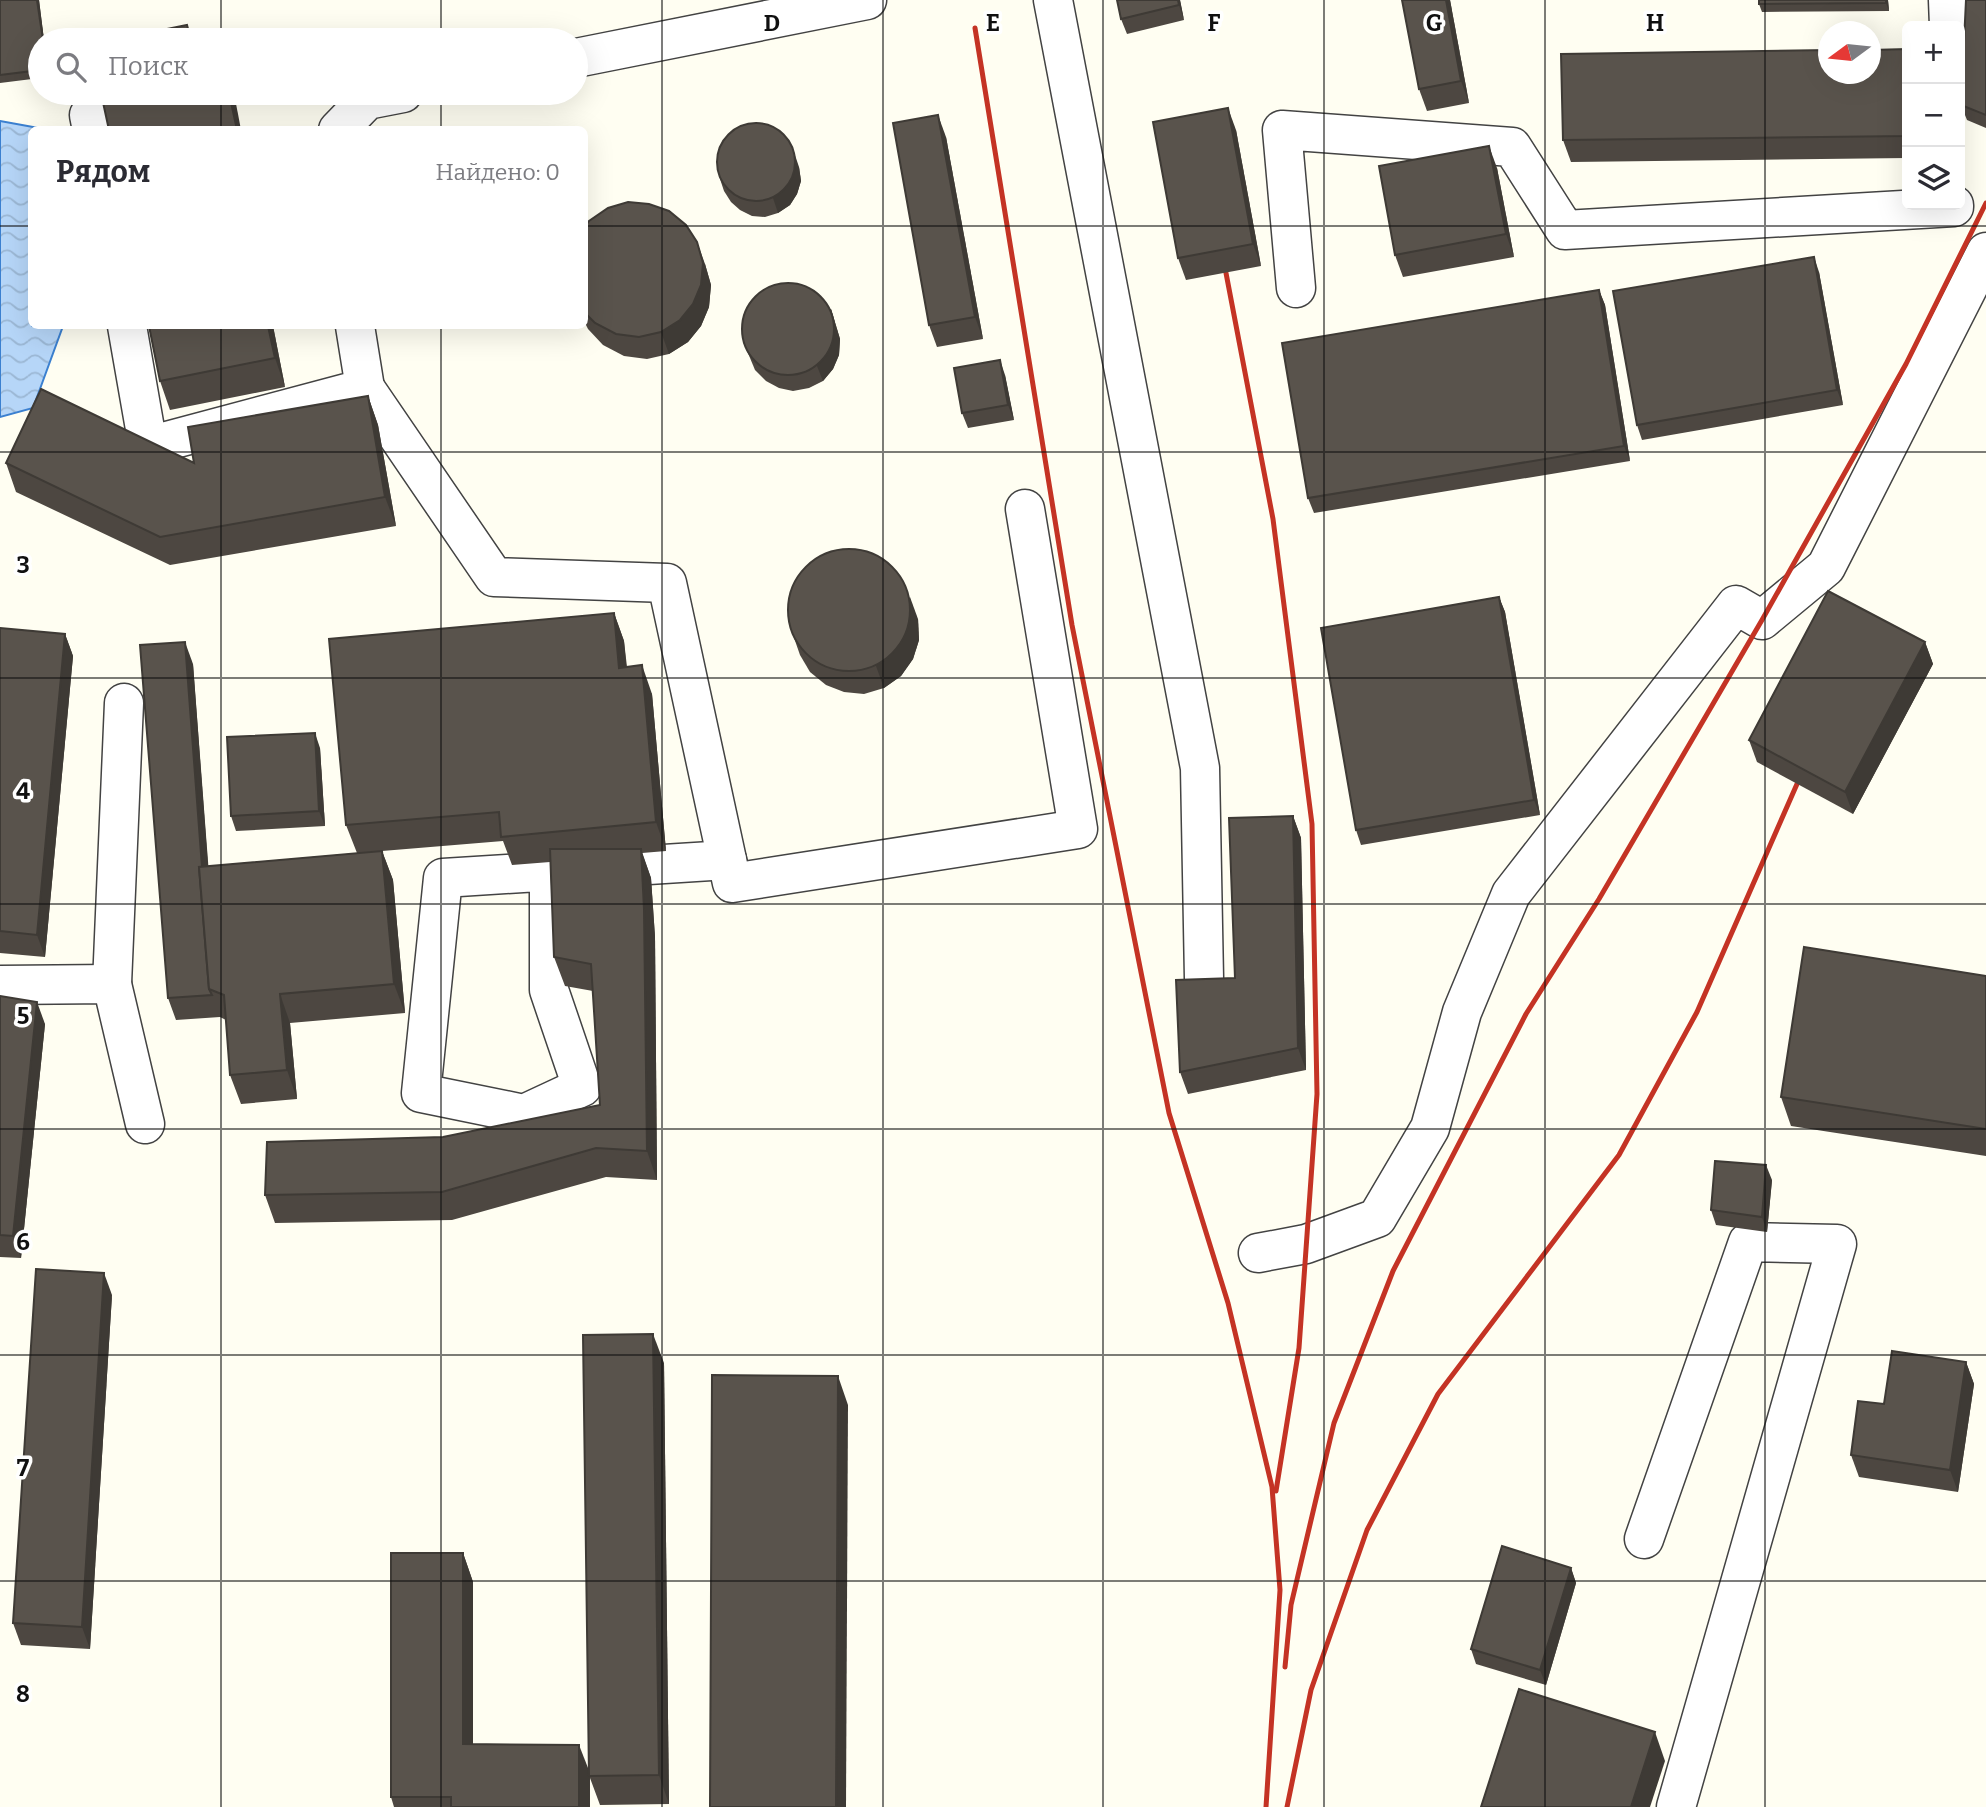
<!DOCTYPE html>
<html lang="ru">
<head>
<meta charset="utf-8">
<style>
  :root { --surface:#fff; --page:#f7f7f7; --text:#2b2b33; --muted:#7c7c81; --line:#e1e1e2 }
  body { margin:0; font-family:Bitter,serif; background:var(--page); color:var(--text) }
  .controls { position:absolute; right:21px; top:21px; display:grid; overflow:hidden; border-radius:10px; box-shadow:0 7px 28px #0002 }
  .controls button { width:63px; height:63px; display:grid; place-items:center; padding:0; border:0; border-bottom:2px solid var(--line); background:var(--surface); color:var(--text); font:35px sans-serif }
  .compass { position:absolute; left:1818px; top:21px; width:63px; height:63px; border-radius:50%; background:var(--surface); box-shadow:0 7px 28px #0002; rotate:255deg }
  .list { margin:0; padding:0; list-style:none }
  h2 { display:flex; justify-content:space-between; align-items:center; height:91px; margin:0; padding:0 28px; font-size:30px }
  h2 small { font-size:23px; font-weight:400; color:var(--muted) }
  .icon { flex:none; width:38px; height:38px; fill:none; stroke:currentColor; stroke-width:2; stroke-linecap:round; stroke-linejoin:round }
  .map { position:relative; flex:none; width:1986px; height:1807px; overflow:hidden }
  .search { position:absolute; background:var(--surface); box-shadow:0 7px 28px #0002; left:28px; top:28px; width:560px; height:77px; display:flex; align-items:center; gap:18px; box-sizing:border-box; padding:0 24px; border-radius:38px; color:var(--muted); font-size:26px }
  .panel { position:absolute; background:var(--surface); box-shadow:0 7px 28px #0002; left:28px; top:126px; width:560px; height:203px; border-radius:10px }
  .map>svg:first-child { display:block }
</style>
</head>
<body>
<div class="map">
<svg width="1986" height="1807" viewBox="0 0 1986 1807">
  <defs>
    <pattern id="water-waves" width="16" height="10" patternUnits="userSpaceOnUse" patternTransform="scale(1.75)"><rect width="16" height="10" fill="#b6d6f8"/><path d="M0 5q4-4 8 0t8 0" fill="none" stroke="#9bb7d4"/></pattern>
  </defs>
  <rect width="100%" height="100%" fill="#fffef2"/>
  <!-- water -->
  <path fill="url(#water-waves)" stroke="#3b80d0" stroke-width="2" d="M0 121 44 129 32 130V326H63L33 408 0 417Z"/>
  <g fill="none" stroke-linecap="round" stroke-linejoin="round">
    <!-- minor casing -->
    <g stroke="#434343" stroke-width="41">
      <g id="minor">
        <path d="M1053 0 1200 768 1204 979"/>
        <path d="M1948 0 1949 26"/>
        <path d="M576 58 867 0"/>
        <path d="M89 115 92 130"/>
        <path d="M338 130 367 100 403 93"/>
        <path d="M1296 288 1282 130 1512 147 1565 230 1954 207V205"/>
        <path d="M127 326 148 446 365 388 355 326"/>
        <path d="M365 388 494 577 667 583 732 883 1078 829 1025 509"/>
        <path d="M549 872V990L582 1087 524 1114 421 1093 443 878 727 860"/>
        <path d="M112 984 124 703"/>
        <path d="M0 985 112 984 145 1124"/>
        <path d="M1258 1253 1306 1244 1377 1218 1430 1128 1462 1012 1511 894 1736 605 1762 620 1826 567 1986 252"/>
        <path d="M1644 1539 1748 1242 1837 1244 1676 1807"/>
      </g>
    </g>
    <!-- minor -->
    <use href="#minor" stroke="#fff" stroke-width="38"/>
    <!-- rail -->
    <g stroke="#c43324" stroke-width="5">
      <path d="M975 28 1072 625 1169 1113 1228 1303 1272 1487 1280 1590 1266 1807"/>
      <path d="M1226 273 1273 519 1312 824 1317 1094 1299 1348 1276 1491"/>
      <path d="M1285 1667 1291 1605 1334 1423 1393 1271 1526 1014 1599 899 1762 620 1906 364 1986 203"/>
      <path d="M1287 1807 1311 1690 1367 1530 1438 1394 1619 1155 1697 1012 1797 784"/>
    </g>
  </g>
  <!-- wall -->
  <g fill="#4d4741">
    <path d="M0 0H39L44 40H40V78L0 83Z"/>
    <path d="M1180 0 1184 20 1127 34 1121 19Z"/>
    <path d="M1402 0H1450L1469 103 1427 111 1419 89Z"/>
    <path d="M1759 0H1888L1889 11 1762 12 1759 4Z"/>
    <path d="M1986 0V128L1967 120 1961 105Z"/>
    <path d="M1907 49V158L1571 162 1563 140Z"/>
    <path d="M1236 130 1261 266 1186 280 1178 258Z"/>
    <path d="M946 137 983 339 937 347 929 325Z"/>
    <path d="M799 167 801 181 797 194 790 205 778 213 765 217 752 216 740 210 731 202 724 191 719 176Z"/>
    <path d="M1497 168 1514 257 1403 277 1395 255Z"/>
    <path d="M584 227 705 264 711 285 709 307 701 326 688 342 669 354 647 359 624 356 603 345 588 329 584 321Z"/>
    <path d="M1819 272 1843 405 1642 440 1637 425Z"/>
    <path d="M1599 290 1605 305 1630 461 1314 513 1308 498Z"/>
    <path d="M831 309 840 339 839 355 833 369 823 381 809 388 793 391 779 388 766 381 755 370 743 341Z"/>
    <path d="M149 326H273L285 387 170 410 160 381Z"/>
    <path d="M1005 375 1014 420 968 428 962 413Z"/>
    <path d="M368 396 378 425 396 526 170 565 16 492 6 463H194Z"/>
    <path d="M1499 597 1505 612 1540 815 1361 845 1356 830Z"/>
    <path d="M614 613 624 641 627 667 652 694 666 851 642 853 651 878 655 937 657 1180 606 1177 452 1220 275 1223 265 1195 443 1137 600 1105 593 991 565 986 554 957 550 862 512 865 503 841 382 851 393 880 405 1013 290 1023 297 1099 241 1104 230 1075 226 1020 220 1017 176 1020 168 998 193 664 208 866 357 853 346 825Z"/>
    <path d="M918 619 919 640 913 659 901 676 884 688 864 694 844 692 826 685 810 672 800 655 792 632Z"/>
    <path d="M0 628 65 634 73 656 45 957 0 953Z"/>
    <path d="M1925 642 1933 664 1853 814 1757 762 1749 740Z"/>
    <path d="M320 748 325 826 236 831 231 816Z"/>
    <path d="M1293 816 1301 838 1306 1070 1188 1094 1180 1072 1235 978Z"/>
    <path d="M1986 976V1156L1791 1126 1781 1097Z"/>
    <path d="M0 996 45 1024 21 1258 0 1257Z"/>
    <path d="M1772 1180 1767 1232 1716 1225 1711 1210Z"/>
    <path d="M112 1295 90 1649 21 1645 13 1623Z"/>
    <path d="M1966 1362 1974 1384 1958 1492 1859 1477 1851 1455 1884 1404Z"/>
    <path d="M664 1363 669 1804 600 1805 590 1778V1807H394L391 1797 463 1553 473 1582V1744L589 1772Z"/>
    <path d="M1571 1568 1576 1583 1546 1685 1476 1664 1471 1649Z"/>
  </g>
  <!-- shaded-wall -->
  <g fill="#3e3a35">
    <path d="M37 0H39L44 40H43Z"/>
    <path d="M1178 0H1180L1184 20 1179 5Z"/>
    <path d="M1446 0H1450L1469 103 1461 81Z"/>
    <path d="M1886 0H1888L1889 11 1886 3Z"/>
    <path d="M229 93H234L241 130H237Z"/>
    <path d="M1228 108 1236 130 1261 266 1253 244Z"/>
    <path d="M938 115 946 137 983 339 975 317Z"/>
    <path d="M1489 146 1497 168 1514 257 1506 234Z"/>
    <path d="M794 152 799 167 801 181 797 194 790 205 778 213 773 198Z"/>
    <path d="M697 242 705 264 711 285 709 307 701 326 688 342 669 354 661 332Z"/>
    <path d="M1814 257 1819 272 1843 405 1837 390Z"/>
    <path d="M1599 290 1605 305 1630 461 1624 446Z"/>
    <path d="M831 309 840 339 839 355 833 369 823 381 817 366Z"/>
    <path d="M268 326H273L285 387 275 358Z"/>
    <path d="M1000 360 1005 375 1014 420 1008 405Z"/>
    <path d="M368 396 378 425 396 526 385 497Z"/>
    <path d="M910 597 918 619 919 640 913 659 901 676 884 688 876 666Z"/>
    <path d="M1499 597 1505 612 1540 815 1534 800Z"/>
    <path d="M614 613 624 641 629 696 619 668Z"/>
    <path d="M65 634 73 656 45 957 37 935Z"/>
    <path d="M185 642 193 664 218 993 211 990Z"/>
    <path d="M1925 642 1933 664 1853 814 1845 792Z"/>
    <path d="M642 665 652 694 666 851 656 822Z"/>
    <path d="M315 733 320 748 325 826 319 811Z"/>
    <path d="M1293 816 1301 838 1306 1070 1298 1048Z"/>
    <path d="M641 849 651 878 655 937 657 1180 647 1151Z"/>
    <path d="M382 851 393 880 405 1013 394 984Z"/>
    <path d="M280 994 290 1023 297 1099 287 1070Z"/>
    <path d="M37 1002 45 1024 21 1258 13 1236Z"/>
    <path d="M1766 1165 1772 1180 1767 1232 1762 1217Z"/>
    <path d="M104 1273 112 1295 90 1649 82 1627Z"/>
    <path d="M653 1334 664 1363 669 1804 659 1775Z"/>
    <path d="M1966 1362 1974 1384 1958 1492 1950 1470Z"/>
    <path d="M838 1376 848 1405 846 1807H836Z"/>
    <path d="M463 1553 473 1582V1773L463 1744Z"/>
    <path d="M1571 1568 1576 1583 1546 1685 1540 1670Z"/>
    <path d="M1655 1732 1665 1761 1650 1807H1631Z"/>
    <path d="M579 1745 590 1773V1807H579Z"/>
  </g>
  <!-- building -->
  <g fill="#59534c" stroke="#3e3a35" stroke-width="2">
    <path d="M0 0H37L43 40H40V70L0 75Z"/>
    <path d="M1117 0H1178L1179 5 1121 19Z"/>
    <path d="M1402 0H1446L1461 81 1419 89Z"/>
    <path d="M1759 0H1886V3L1759 4Z"/>
    <path d="M1966 0H1986V115L1961 105Z"/>
    <path d="M187 25 191 40H113Z"/>
    <path d="M1907 49V136L1563 140 1561 54 1829 50V74H1871V50Z"/>
    <path d="M101 93H229L237 130H109Z"/>
    <path d="M1228 108 1253 244 1178 258 1153 122Z"/>
    <path d="M938 115 975 317 929 325 893 123Z"/>
    <circle cx="756" cy="162" r="39"/>
    <path d="M1489 146 1506 234 1395 255 1379 166Z"/>
    <path d="M628 202 649 204 669 211 686 225 697 242 703 263 701 285 693 304 680 320 661 332 639 337 616 334 595 323 584 312V227L589 221 608 208Z"/>
    <path d="M1814 257 1837 390 1637 425 1613 291Z"/>
    <circle cx="788" cy="329" r="46"/>
    <path d="M1599 290 1624 446 1308 498 1282 343Z"/>
    <path d="M149 326H268L275 358 160 381Z"/>
    <path d="M1000 360 1008 405 962 413 954 368Z"/>
    <path d="M41 389 194 463 188 427 368 396 385 497 160 537 6 463Z"/>
    <circle cx="849" cy="610" r="61"/>
    <path d="M1828 591 1925 642 1845 792 1749 740Z"/>
    <path d="M1499 597 1534 800 1356 830 1321 628Z"/>
    <path d="M614 613 619 668 642 665 656 822 501 837 499 812 346 825 329 639Z"/>
    <path d="M0 628 65 634 37 935 0 931Z"/>
    <path d="M185 642 202 867H199L209 989 212 995 168 998 140 645Z"/>
    <path d="M315 733 319 811 231 816 227 737Z"/>
    <path d="M1293 816 1298 1048 1180 1072 1176 980 1235 978 1229 818Z"/>
    <path d="M550 849H641L644 909 647 1151 596 1148 442 1192 265 1195 267 1142 443 1137 600 1105 591 964 554 957Z"/>
    <path d="M382 851 394 984 280 994 287 1070 230 1075 224 995 209 989 199 867Z"/>
    <path d="M1804 947 1986 976V1129L1781 1097Z"/>
    <path d="M0 996 37 1002 13 1236 0 1235Z"/>
    <path d="M1715 1161 1766 1165 1762 1217 1711 1210Z"/>
    <path d="M36 1269 104 1273 82 1627 13 1623Z"/>
    <path d="M653 1334 659 1775 589 1776 583 1335Z"/>
    <path d="M1892 1351 1966 1362 1950 1470 1851 1455 1858 1401 1884 1404Z"/>
    <path d="M712 1375 838 1376 836 1807H710Z"/>
    <path d="M1502 1546 1571 1568 1540 1670 1471 1649Z"/>
    <path d="M391 1553H463V1744L579 1745V1807H451V1797H391Z"/>
    <path d="M1519 1689 1655 1732 1631 1807H1481Z"/>
  </g>
  <!-- grid -->
  <path fill="none" stroke="#101010" stroke-width="2" stroke-opacity="0.55" d="M221 0V40M441 0V40M662 0V1807M883 0V1807M1103 0V1807M1324 0V1807M1545 0V1807M1765 0V1807M221 93V130M441 93V130M0 226H32M584 226H1986M221 326V1807M441 326V1807M0 452H1986M0 678H1986M0 904H1986M0 1129H1986M0 1355H1986M0 1581H1986"/>
  <g font-size="23" text-anchor="middle" font-weight="bold" fill="#101010" stroke="#fff" stroke-width="7" stroke-linejoin="round" paint-order="stroke">
    <text x="772" y="31">D</text>
    <text x="993" y="31">E</text>
    <text x="1214" y="31">F</text>
    <text x="1434" y="31">G</text>
    <text x="1655" y="31">H</text>
    <text x="23" y="573">3</text>
    <text x="23" y="799">4</text>
    <text x="23" y="1024">5</text>
    <text x="23" y="1250">6</text>
    <text x="23" y="1476">7</text>
    <text x="23" y="1702">8</text>
  </g>
</svg>
<div class="controls">
<button>+</button>
<button>−</button>
<button><svg class="icon" aria-label="layers" viewBox="0 0 24 24"><path d="M12 4l9 5-9 5-9-5zM3 14l9 5 9-5"/></svg></button>
</div>
<svg class="compass" viewBox="-18 -18 36 36"><path d="M0-13l5 13h-10z" fill="#e53935"/><path d="M0 13l5-13h-10z" fill="#7c7c81"/></svg>
<div class="search"><svg class="icon" aria-label="search" viewBox="0 0 24 24"><circle cx="10" cy="10" r="6"/><path d="M15 15l6 6"/></svg>Поиск</div>
<section class="panel">
<h2>Рядом<small>Найдено: 0</small></h2>
<ul class="list">
</ul>
</section>
</div>
</body>
</html>
